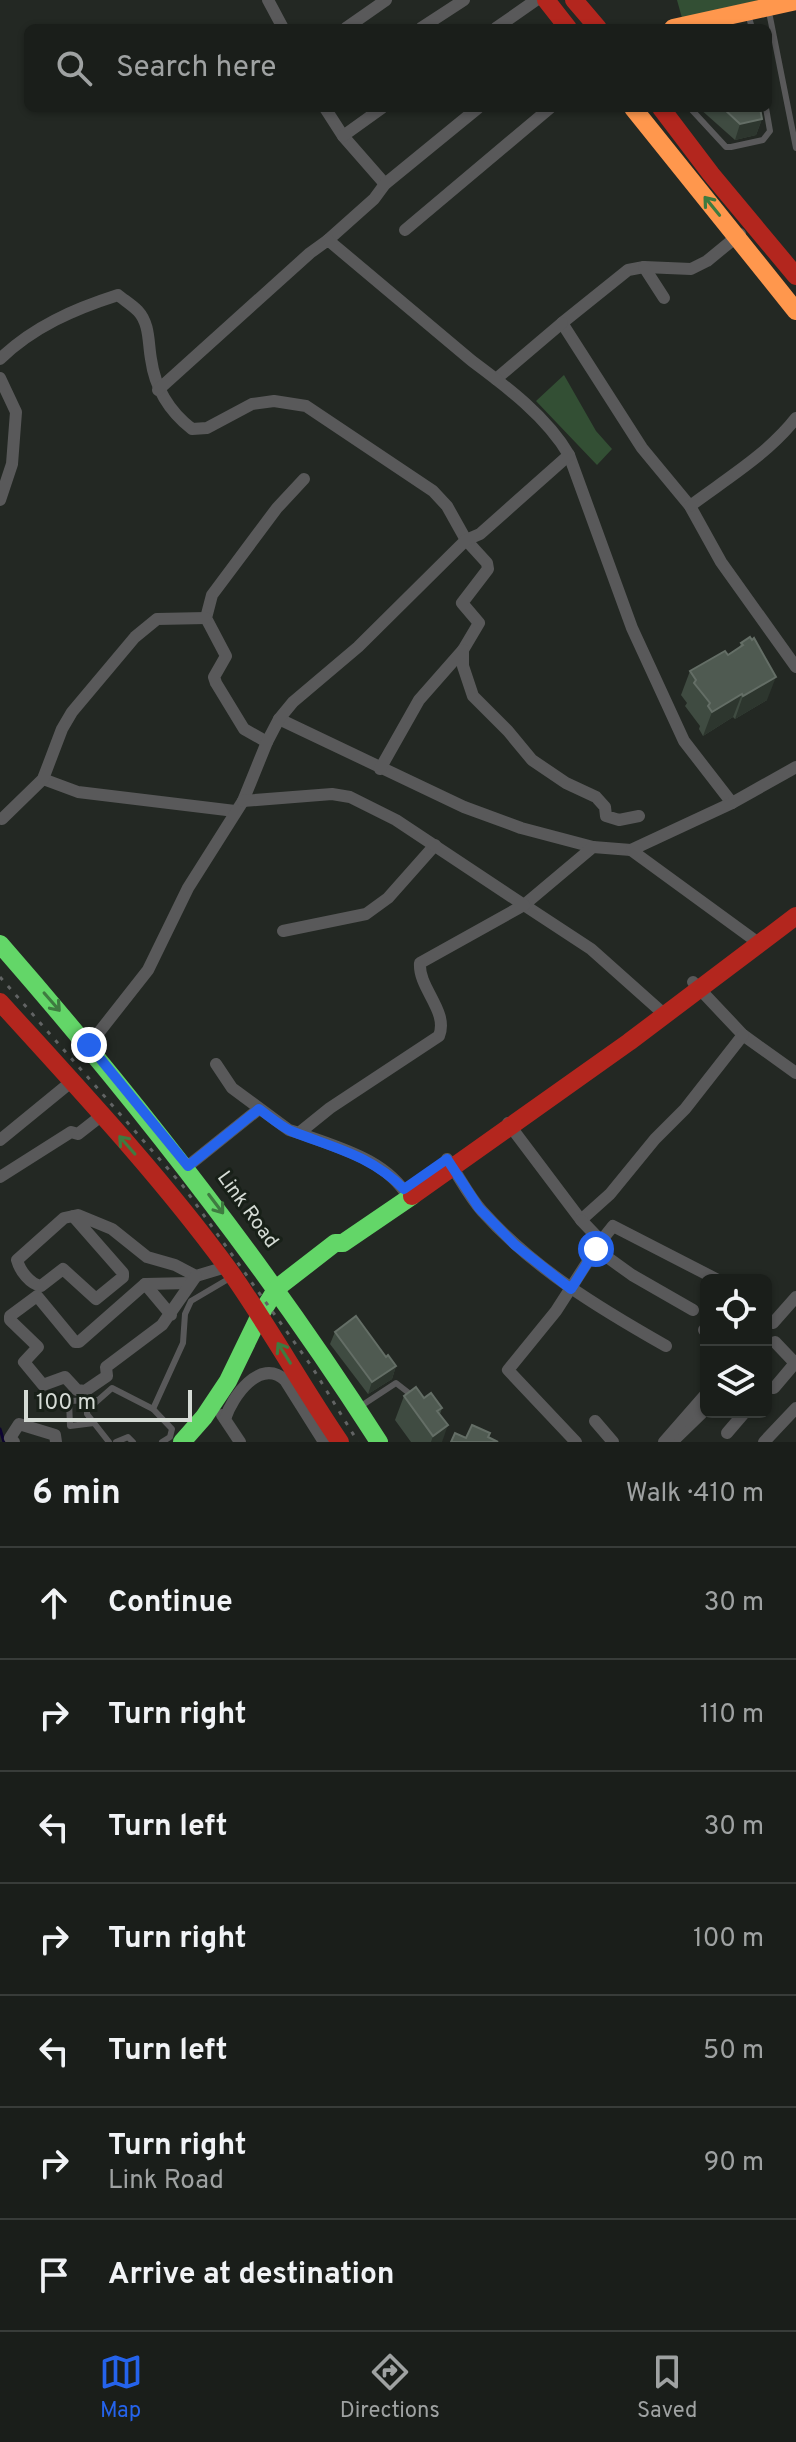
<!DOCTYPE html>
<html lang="en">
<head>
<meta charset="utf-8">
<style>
  :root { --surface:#1a1e1a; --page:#272b27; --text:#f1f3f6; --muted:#9fa2a2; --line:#383c39; --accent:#2563eb }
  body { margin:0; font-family:Overpass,sans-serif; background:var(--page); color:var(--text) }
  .controls { position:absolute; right:24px; bottom:24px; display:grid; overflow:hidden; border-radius:12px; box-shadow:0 2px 6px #0004 }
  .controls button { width:72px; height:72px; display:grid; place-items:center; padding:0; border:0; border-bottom:2px solid var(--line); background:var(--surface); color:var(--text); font:40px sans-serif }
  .scale { position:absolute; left:24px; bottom:20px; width:168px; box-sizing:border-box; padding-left:8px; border:4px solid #d5dbd5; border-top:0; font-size:22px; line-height:28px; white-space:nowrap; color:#d5dbd5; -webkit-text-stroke:6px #182018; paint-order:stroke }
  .stop { position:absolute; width:24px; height:24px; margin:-18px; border:6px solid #2563eb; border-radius:50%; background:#fff }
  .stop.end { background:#2563eb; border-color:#fff; box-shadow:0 2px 8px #0008 }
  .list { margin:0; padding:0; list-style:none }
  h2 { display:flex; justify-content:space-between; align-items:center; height:104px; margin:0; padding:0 32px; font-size:34px }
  h2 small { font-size:26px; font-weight:400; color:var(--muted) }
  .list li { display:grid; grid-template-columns:52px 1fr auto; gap:24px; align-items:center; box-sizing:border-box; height:112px; padding:0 32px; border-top:2px solid var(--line) }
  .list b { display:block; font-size:30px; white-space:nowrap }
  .list p { margin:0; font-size:26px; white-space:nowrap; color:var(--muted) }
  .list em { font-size:26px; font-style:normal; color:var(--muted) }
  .icon { flex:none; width:44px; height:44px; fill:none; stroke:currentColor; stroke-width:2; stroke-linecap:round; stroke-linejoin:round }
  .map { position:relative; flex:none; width:796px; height:1442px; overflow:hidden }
  .search { position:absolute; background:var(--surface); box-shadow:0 2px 6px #0004; left:24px; right:24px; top:24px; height:88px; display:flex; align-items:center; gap:20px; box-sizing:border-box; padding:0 28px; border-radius:12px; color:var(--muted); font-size:30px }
  .sheet { height:888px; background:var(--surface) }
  nav { display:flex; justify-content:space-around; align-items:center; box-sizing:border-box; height:112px; border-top:2px solid var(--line); background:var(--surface); font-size:22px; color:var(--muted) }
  nav a { display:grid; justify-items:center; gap:4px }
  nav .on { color:var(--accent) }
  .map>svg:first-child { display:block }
</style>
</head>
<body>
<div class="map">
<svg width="796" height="1442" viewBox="0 0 796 1442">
  <rect width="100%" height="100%" fill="#232823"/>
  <!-- green -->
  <g fill="#334f34">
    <path d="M677 0H760L682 18Z"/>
    <path d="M564 375 596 431 612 449 597 465 536 401Z"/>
  </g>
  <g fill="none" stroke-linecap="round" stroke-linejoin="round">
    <!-- stream -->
    <path stroke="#0d0431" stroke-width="3" d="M0 1429 4 1442"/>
    <!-- lane -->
    <g stroke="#59595a" stroke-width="6">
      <path d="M770 17 796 148"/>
      <path d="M750 21 752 28"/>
      <path d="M690 108 726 147H731L763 140 770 131 766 108"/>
      <path d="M361 1406 396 1383 414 1397"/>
      <path d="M153 1409 183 1343 185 1314 191 1301 230 1278"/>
      <path d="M94 1423 70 1426 69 1401 96 1400"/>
      <path d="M109 1442 87 1414V1410L112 1388 153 1409 172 1429 170 1437 162 1442"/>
      <path d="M116 1442 128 1437 133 1442"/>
    </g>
    <!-- street -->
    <g stroke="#59595a" stroke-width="12">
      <path d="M268 0 283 28"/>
      <path d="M346 28 386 0"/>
      <path d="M421 28 464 0"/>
      <path d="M496 28 536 0"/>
      <path d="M325 108 343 136 385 184"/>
      <path d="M343 136 382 108"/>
      <path d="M405 230 550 108"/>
      <path d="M740 234 707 261 691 269 644 267 628 270 562 323 642 448 690 506 721 562 796 667"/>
      <path d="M328 240 374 199 385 184 478 108"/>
      <path d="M644 267 664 298"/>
      <path d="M0 359C33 327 74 309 118 295 124 300 132 305 138 311 150 324 148 343 151 359 155 388 170 412 192 429L207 428 252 404 274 401 306 406 433 491 447 506 466 540 487 563 488 569 462 603 479 623 463 650V666L473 696 508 731 532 760 566 783 596 797 605 807 606 816 619 820 639 816"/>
      <path d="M0 378 16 412 12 464 0 500"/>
      <path d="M496 379 562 323"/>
      <path d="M569 455 632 628 684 741 732 803"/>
      <path d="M690 506C726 479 768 454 796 418"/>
      <path d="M279 719 464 807 521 828 593 847"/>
      <path d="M267 742 244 729 216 683 214 677 226 656 206 618 212 595 277 508 304 479"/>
      <path d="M380 769 419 700 463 650"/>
      <path d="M43 779 78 792 235 811"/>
      <path d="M2 819 43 779 62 729 72 712 135 637 157 619 206 618"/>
      <path d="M631 850 593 847 524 905 591 949 665 1015"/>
      <path d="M283 931 366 914 388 898 435 845"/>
      <path d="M753 939 631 850 732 803 796 767"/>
      <path d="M693 982 743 1035 796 1073"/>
      <path d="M89 1045 148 970 188 888 243 801 267 742 279 719 293 702 358 647 466 540 480 534 569 455C547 417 507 387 472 361L328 240 310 253 158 390"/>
      <path d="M216 1064 232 1088 289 1130 299 1133 330 1108 439 1036C449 1011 418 988 420 963L524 905 396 820 350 797 332 794 243 801"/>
      <path d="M508 1123 581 1220 610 1194 655 1139 685 1109 743 1035"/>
      <path d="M299 1133C339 1148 386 1159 409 1198"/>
      <path d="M0 1140 71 1082"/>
      <path d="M447 1159C459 1176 468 1195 482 1211 534 1269 599 1308 666 1346"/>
      <path d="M188 1166 259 1109"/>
      <path d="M0 1177 71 1132 78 1134 101 1116"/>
      <path d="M73 1216 123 1273V1277L96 1299 63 1269 41 1286C30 1284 20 1271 17 1260L64 1218 78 1215 112 1229 147 1257 175 1265 196 1276 226 1267"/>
      <path d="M601 1241 613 1226 718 1280"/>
      <path d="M596 1249 632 1275 693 1310"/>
      <path d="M145 1284 190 1283"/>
      <path d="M171 1315 145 1284 79 1342H75L37 1296 10 1316V1320L38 1347 24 1362 43 1385 65 1377 77 1390 85 1391 107 1376 106 1367 162 1325 196 1276"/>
      <path d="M766 1318 773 1323 796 1297"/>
      <path d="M704 1330 706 1332"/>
      <path d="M766 1387 774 1388 795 1363 775 1342"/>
      <path d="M222 1415 240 1442"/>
      <path d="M225 1419C232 1397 260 1357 285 1380L324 1442"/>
      <path d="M595 1421 613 1442"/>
      <path d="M727 1433 745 1412"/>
      <path d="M674 1440 706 1409"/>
      <path d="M14 1442 10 1438 19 1424 55 1435 56 1442"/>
      <path d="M576 1442 508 1370 556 1311 601 1241 581 1220"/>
      <path d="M664 1442 706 1394"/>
      <path d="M764 1442 796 1408"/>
    </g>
    <!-- fast -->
    <g stroke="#63d668" stroke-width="18">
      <path d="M0 944C138 1102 266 1266 379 1442"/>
      <path d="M182 1442 204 1417 228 1381 260 1315 277 1288 335 1243H343L412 1196"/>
    </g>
    <!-- slow -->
    <g stroke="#ff974d" stroke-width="18">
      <path d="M673 28 796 1"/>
      <path d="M633 108 796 311"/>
    </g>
    <!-- jam -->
    <g stroke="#b3261e" stroke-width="18">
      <path d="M546 0 568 28"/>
      <path d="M574 0 598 28"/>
      <path d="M661 108 711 174 796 276"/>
      <path d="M0 1002C78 1088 158 1173 227 1267 267 1323 301 1385 340 1442"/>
      <path d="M412 1196 629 1042 796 916"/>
    </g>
    <!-- rail -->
    <path stroke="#626464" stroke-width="3" stroke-dasharray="4 8" stroke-linecap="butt" d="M0 977 183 1186 312 1367 358 1442"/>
  </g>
  <!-- wall -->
  <g fill="#3f4b41">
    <path d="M699 108H760L762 119 756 135 735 140Z"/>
    <path d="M741 643 767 700 735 719 733 717 703 736 699 729 700 726 685 706 687 703 681 695 690 671 728 655 739 648Z"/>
    <path d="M335 1332 386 1357 396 1366 392 1379 368 1394 330 1344Z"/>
    <path d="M404 1396 424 1398 442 1408 440 1414 442 1442H411L395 1420Z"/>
  </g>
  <!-- shaded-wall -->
  <g fill="#2d362e">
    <path d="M762 119 756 135 735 140 740 124Z"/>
    <path d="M776 677 767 700 735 719 743 696Z"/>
    <path d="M742 694 733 717 703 736 712 712Z"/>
    <path d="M396 1366 392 1379 368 1394 372 1382Z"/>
    <path d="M448 1425 442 1442H431L433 1436Z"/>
  </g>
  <!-- building -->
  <g fill="#4f5a51" stroke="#646e66" stroke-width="2">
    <path d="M723 108H760L762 119 740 124Z"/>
    <path d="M750 637 752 640 754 638 776 677 743 696 742 694 712 712 708 706 710 703 694 683 696 680 690 671 725 651 728 655 743 645 741 643Z"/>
    <path d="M356 1316 386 1357 388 1355 396 1366 372 1382 335 1332Z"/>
    <path d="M416 1387 424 1398 431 1393 442 1408 437 1411 448 1425 433 1436 404 1396Z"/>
    <path d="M472 1425 490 1433 488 1437 498 1442H451L455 1433 466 1438Z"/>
  </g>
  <!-- one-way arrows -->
  <defs><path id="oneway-shaft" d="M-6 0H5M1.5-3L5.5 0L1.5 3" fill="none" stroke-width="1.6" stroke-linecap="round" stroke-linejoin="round" transform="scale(2)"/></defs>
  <g stroke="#3e7b40">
    <use href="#oneway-shaft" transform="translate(712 206) rotate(-129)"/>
    <use href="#oneway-shaft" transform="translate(52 1002) rotate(49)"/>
    <use href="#oneway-shaft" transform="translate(127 1145) rotate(-131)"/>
    <use href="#oneway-shaft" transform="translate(216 1204) rotate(53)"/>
    <use href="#oneway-shaft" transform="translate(284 1353) rotate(-122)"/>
  </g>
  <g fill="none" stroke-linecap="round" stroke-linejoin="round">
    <!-- route -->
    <path stroke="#2563eb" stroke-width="10" d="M89 1045 188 1166 259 1109C269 1116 280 1126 291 1131 334 1148 370 1155 404 1189L447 1159 479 1208 515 1245 571 1289 596 1249"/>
  </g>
  <g text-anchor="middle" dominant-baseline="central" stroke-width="6" stroke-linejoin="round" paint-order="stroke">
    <!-- street labels -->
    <g font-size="20" fill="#d5dbd5" stroke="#182018">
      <text transform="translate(247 1210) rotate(54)">Link Road</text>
    </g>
  </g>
</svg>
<div class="controls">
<button><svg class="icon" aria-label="locate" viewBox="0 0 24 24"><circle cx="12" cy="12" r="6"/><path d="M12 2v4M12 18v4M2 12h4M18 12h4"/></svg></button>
<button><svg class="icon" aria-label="layers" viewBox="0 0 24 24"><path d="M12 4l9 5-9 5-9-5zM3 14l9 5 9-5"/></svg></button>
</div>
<div class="scale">100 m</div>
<div class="stop" style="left:596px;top:1249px"></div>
<div class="stop end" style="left:89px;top:1045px"></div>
<div class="search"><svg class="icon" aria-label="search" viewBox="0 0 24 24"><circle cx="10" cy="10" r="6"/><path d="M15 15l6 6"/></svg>Search here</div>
</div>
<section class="sheet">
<h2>6 min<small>Walk · 410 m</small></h2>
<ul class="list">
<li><svg class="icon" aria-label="ahead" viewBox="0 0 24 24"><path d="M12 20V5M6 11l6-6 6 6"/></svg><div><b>Continue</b></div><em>30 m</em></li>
<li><svg class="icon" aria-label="right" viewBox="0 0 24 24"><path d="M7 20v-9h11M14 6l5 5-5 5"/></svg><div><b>Turn right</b></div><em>110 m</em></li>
<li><svg class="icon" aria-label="left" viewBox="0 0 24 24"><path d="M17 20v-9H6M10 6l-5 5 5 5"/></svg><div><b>Turn left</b></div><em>30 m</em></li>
<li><svg class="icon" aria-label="right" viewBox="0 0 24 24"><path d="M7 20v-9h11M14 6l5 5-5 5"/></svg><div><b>Turn right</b></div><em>100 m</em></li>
<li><svg class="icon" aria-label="left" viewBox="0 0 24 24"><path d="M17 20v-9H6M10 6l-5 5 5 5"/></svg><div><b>Turn left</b></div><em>50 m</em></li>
<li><svg class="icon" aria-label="right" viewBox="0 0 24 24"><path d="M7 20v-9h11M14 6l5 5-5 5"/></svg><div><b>Turn right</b><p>Link Road</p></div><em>90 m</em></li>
<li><svg class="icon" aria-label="arrive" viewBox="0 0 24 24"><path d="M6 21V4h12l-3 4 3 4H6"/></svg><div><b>Arrive at destination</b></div></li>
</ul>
</section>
<nav>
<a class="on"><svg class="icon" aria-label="map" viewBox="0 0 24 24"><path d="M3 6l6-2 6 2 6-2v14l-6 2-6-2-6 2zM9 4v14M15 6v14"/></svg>Map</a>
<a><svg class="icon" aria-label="directions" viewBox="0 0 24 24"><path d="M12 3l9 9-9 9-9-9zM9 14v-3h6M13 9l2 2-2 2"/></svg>Directions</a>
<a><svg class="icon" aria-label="saved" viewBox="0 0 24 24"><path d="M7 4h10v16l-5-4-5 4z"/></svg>Saved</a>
</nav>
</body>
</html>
